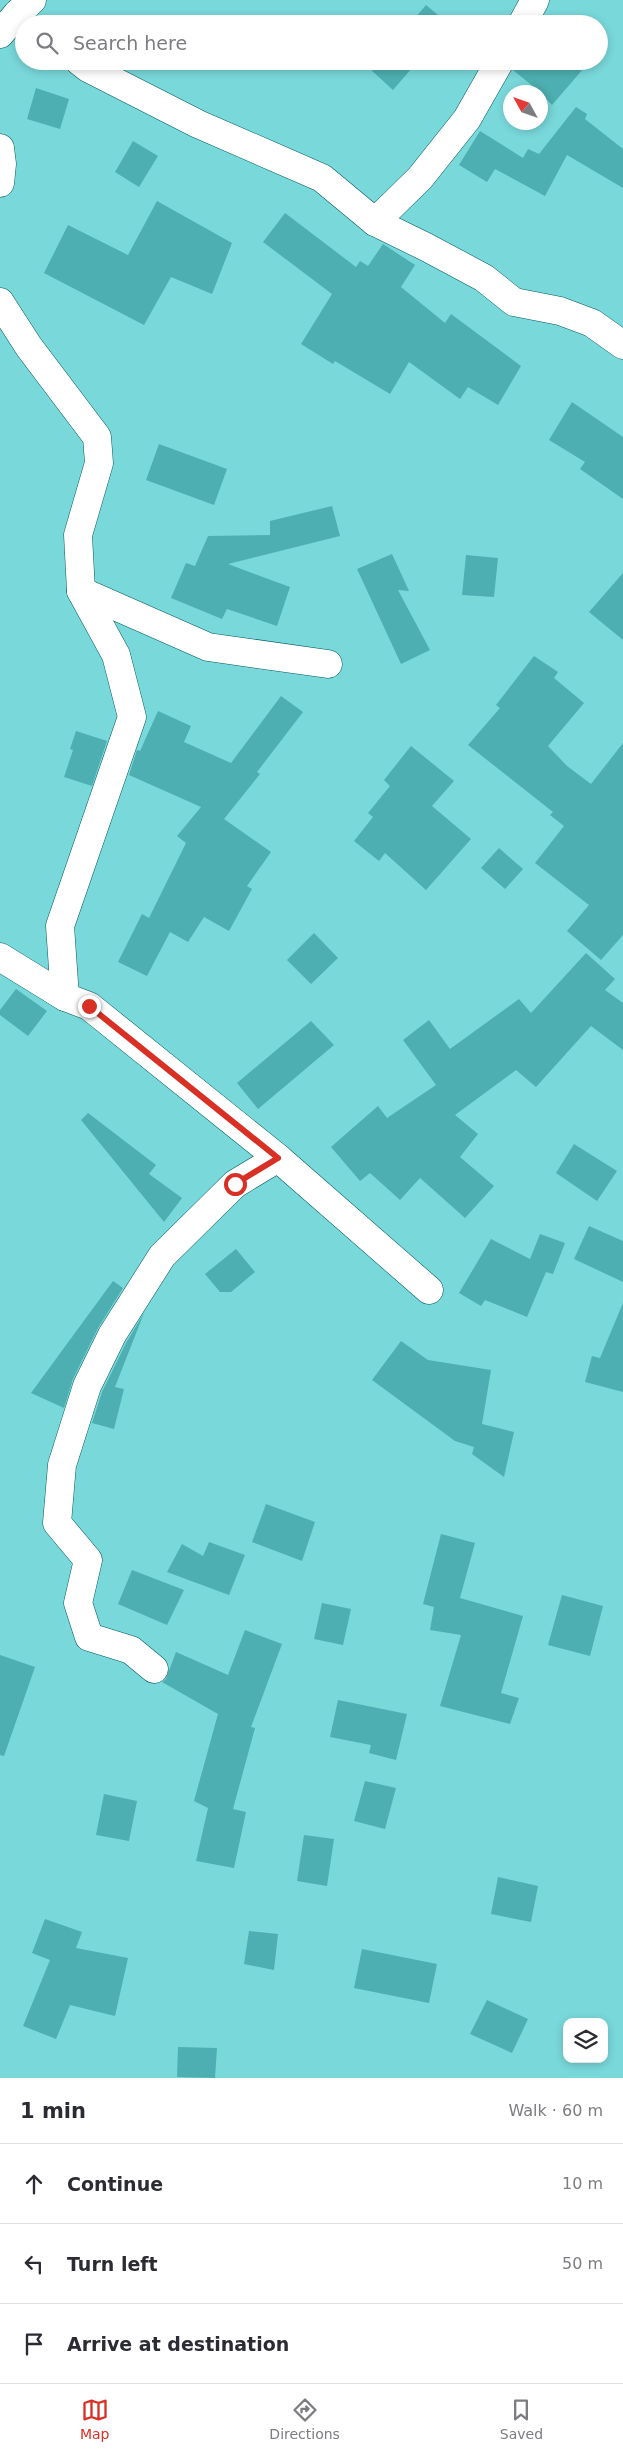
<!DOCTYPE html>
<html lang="en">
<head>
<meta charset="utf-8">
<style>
  :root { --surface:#fff; --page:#f7f7f7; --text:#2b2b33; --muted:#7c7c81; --line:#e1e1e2; --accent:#d93025 }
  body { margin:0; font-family:"DejaVu Sans",sans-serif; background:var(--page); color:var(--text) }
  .controls { position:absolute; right:15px; bottom:15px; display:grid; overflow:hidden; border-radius:10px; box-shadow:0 2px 8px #0003 }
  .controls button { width:45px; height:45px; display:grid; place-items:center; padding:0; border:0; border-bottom:1px solid var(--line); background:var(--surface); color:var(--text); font:25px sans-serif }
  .compass { position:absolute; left:503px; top:85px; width:45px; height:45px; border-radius:50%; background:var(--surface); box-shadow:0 2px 8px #0003; rotate:310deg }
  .stop { position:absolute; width:15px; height:15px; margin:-11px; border:4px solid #d93025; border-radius:50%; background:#fff }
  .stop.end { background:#d93025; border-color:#fff; box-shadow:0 1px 5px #0008 }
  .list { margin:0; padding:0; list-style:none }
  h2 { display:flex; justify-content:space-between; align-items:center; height:65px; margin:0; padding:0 20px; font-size:21px }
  h2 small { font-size:16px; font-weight:400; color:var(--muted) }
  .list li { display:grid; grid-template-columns:32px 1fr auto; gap:15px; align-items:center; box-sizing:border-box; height:80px; padding:0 20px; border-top:1px solid var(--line) }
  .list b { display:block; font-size:19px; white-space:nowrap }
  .list em { font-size:16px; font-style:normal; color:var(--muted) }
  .icon { flex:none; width:28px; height:28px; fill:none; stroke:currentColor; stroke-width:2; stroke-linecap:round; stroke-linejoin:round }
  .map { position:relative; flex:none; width:623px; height:2078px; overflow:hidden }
  .search { position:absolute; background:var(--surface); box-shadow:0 2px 8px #0003; left:15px; right:15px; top:15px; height:55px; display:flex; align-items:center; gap:12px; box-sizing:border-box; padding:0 18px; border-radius:28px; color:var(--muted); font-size:19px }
  .sheet { height:305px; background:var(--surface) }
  nav { display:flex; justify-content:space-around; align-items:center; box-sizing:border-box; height:70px; border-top:1px solid var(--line); background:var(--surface); font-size:14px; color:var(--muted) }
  nav a { display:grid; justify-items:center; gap:2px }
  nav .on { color:var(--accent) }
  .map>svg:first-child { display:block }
</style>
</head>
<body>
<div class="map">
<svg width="623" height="2078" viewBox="0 0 623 2078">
  <rect width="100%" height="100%" fill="#79d8da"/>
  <!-- building -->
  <g fill="#4dafb1">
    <path d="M426 5 449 24H410Z"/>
    <path d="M377 61H418L393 90 370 69Z"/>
    <path d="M516 61H590L552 105 540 92 513 70Z"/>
    <path d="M36 88 69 99 60 129 27 119Z"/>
    <path d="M576 107 587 114 585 119 623 149V188L567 155 545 196 495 169 487 182 459 165 480 131 523 158 528 149 539 154Z"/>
    <path d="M133 141 158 156 139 187 115 172Z"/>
    <path d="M157 201 232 243 212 294 171 277 144 325 44 273 68 225 128 255Z"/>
    <path d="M285 213 356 267 360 261 368 266 383 244 415 265 401 287 445 323 451 314 521 366 498 405 468 387 460 399 409 362 390 394 335 361 333 364 301 344 332 294 263 242Z"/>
    <path d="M572 402 623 437V499L580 469 585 462 549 440Z"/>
    <path d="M159 444 227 469 214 505 146 480Z"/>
    <path d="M332 506 340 536 228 564 290 587 277 626 227 609 222 619 171 598 186 563 195 566 208 536 270 535V521Z"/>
    <path d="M392 554 409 591 398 590 430 650 401 664 357 569Z"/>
    <path d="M466 555 498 558 494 597 462 595Z"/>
    <path d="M623 573V640L589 612Z"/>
    <path d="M534 656 558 672 554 678 584 703 548 746 567 766 591 784 623 743V935L601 960 567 931 589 905 535 863 564 826 550 815 553 812 468 745 500 708 496 705Z"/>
    <path d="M281 696 303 712 257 772 260 774 224 819 271 852 247 886 252 889 229 931 204 917 188 942 170 932 147 976 118 962 142 914 149 918 186 843 177 836 201 807 129 775 137 750 140 751 158 711 191 726 184 742 231 763Z"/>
    <path d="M76 731 107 741 92 786 64 777 73 750 70 749Z"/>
    <path d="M411 746 454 781 432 806 471 839 426 890 385 853 379 861 354 841 373 817 368 813 390 786 384 780Z"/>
    <path d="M499 848 523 869 505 889 481 868Z"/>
    <path d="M314 933 338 958 311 984 287 960Z"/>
    <path d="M586 953 615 979 605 990 623 1003V1050L591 1026 536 1087 516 1070 455 1115 478 1134 460 1157 494 1186 465 1218 420 1178 400 1200 370 1173 360 1181 331 1147 378 1106 387 1118 436 1085 403 1040 429 1020 450 1049 519 999 531 1013Z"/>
    <path d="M16 989 47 1011 28 1036 0 1015V1010Z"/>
    <path d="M311 1021 334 1045 258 1109 237 1083Z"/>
    <path d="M88 1113 156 1165 149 1174 182 1198 164 1222 81 1120Z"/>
    <path d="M574 1144 617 1171 597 1201 556 1173Z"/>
    <path d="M589 1226 623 1241V1282L574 1259Z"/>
    <path d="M540 1234 565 1243 553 1274 546 1272 527 1317 485 1300 481 1306 459 1293 491 1239 530 1259Z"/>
    <path d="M236 1249 255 1272 231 1292H220L205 1274Z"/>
    <path d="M113 1281 123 1288 98 1328 73 1379 64 1408 31 1393Z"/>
    <path d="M623 1303V1392L585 1382 592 1356 600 1358Z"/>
    <path d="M144 1313 115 1387 124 1389 114 1429 92 1423 102 1392 126 1343Z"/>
    <path d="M401 1341 428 1360 491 1370 482 1424 514 1432 504 1477 472 1454 474 1447 455 1441 372 1380Z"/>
    <path d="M266 1504 315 1522 302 1561 252 1542Z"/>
    <path d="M441 1534 475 1543 460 1598 523 1616 501 1693 519 1698 510 1724 440 1706 461 1635 430 1630 434 1607 423 1604Z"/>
    <path d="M209 1542 245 1555 229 1595 167 1572 182 1544 203 1556Z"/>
    <path d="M132 1570 184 1590 167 1625 118 1604Z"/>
    <path d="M562 1595 603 1606 590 1656 548 1645Z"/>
    <path d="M322 1603 351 1609 343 1645 314 1639Z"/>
    <path d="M245 1630 282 1644 251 1727 255 1728 233 1809 246 1812 234 1868 196 1861 208 1808 194 1801 218 1714 162 1682 166 1679 176 1652 228 1675Z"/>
    <path d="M0 1655 35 1667 4 1756 0 1755Z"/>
    <path d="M338 1700 407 1714 396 1760 369 1753 371 1745 330 1737Z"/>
    <path d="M365 1781 396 1788 385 1829 354 1821Z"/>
    <path d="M104 1794 137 1801 129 1841 96 1835Z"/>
    <path d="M304 1835 334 1839 327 1886 297 1881Z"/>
    <path d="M498 1877 538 1886 531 1922 491 1914Z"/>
    <path d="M45 1919 82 1932 76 1948 128 1958 115 2016 70 2005 56 2039 23 2026 50 1960 32 1953Z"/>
    <path d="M249 1931 278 1934 274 1970 244 1964Z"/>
    <path d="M362 1949 437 1964 429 2003 354 1988Z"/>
    <path d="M487 2000 528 2019 512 2053 470 2034Z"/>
    <path d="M178 2047 217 2048 215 2078 177 2077Z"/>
  </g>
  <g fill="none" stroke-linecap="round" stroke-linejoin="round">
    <!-- minor casing -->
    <g stroke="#015b5d" stroke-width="29">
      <g id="minor">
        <path d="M522 24 535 0"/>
        <path d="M0 34 17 14 32 0"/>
        <path d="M79 61 88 68 198 124 322 178 375 222 426 247 484 278 514 302 560 311 592 323 623 345"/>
        <path d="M0 148 2 164 0 183"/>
        <path d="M375 222 420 178 467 119 500 61"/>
        <path d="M0 302 29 347 97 437 99 463 78 535 81 591 116 655 132 717 60 926 65 997"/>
        <path d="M81 591 208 647 328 664"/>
        <path d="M0 957 65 997 89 1006 278 1158 429 1290"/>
        <path d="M154 1669 131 1650 89 1637 78 1603 88 1560 57 1523 62 1465 87 1386 112 1335 162 1256 235 1184 278 1158"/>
      </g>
    </g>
    <!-- minor -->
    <use href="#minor" stroke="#fff" stroke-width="28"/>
  </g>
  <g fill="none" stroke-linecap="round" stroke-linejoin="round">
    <!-- route -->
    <path stroke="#d93025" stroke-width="6" d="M89 1006 278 1158 235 1184"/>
  </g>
</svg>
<div class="controls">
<button><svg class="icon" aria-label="layers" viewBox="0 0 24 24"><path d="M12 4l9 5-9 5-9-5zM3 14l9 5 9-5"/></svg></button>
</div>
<svg class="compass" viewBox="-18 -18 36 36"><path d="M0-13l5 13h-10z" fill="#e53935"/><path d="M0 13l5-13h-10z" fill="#7c7c81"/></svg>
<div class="stop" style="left:235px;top:1184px"></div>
<div class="stop end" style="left:89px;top:1006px"></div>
<div class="search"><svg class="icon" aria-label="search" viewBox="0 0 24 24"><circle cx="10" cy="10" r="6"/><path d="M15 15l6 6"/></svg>Search here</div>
</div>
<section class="sheet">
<h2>1 min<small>Walk · 60 m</small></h2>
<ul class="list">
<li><svg class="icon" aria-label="ahead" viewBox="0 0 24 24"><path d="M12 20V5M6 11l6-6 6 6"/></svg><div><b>Continue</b></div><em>10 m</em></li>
<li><svg class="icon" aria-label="left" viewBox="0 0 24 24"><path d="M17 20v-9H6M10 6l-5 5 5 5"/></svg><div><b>Turn left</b></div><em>50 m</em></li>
<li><svg class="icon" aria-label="arrive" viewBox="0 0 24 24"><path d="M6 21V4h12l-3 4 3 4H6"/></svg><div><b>Arrive at destination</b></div></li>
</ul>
</section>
<nav>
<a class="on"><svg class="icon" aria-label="map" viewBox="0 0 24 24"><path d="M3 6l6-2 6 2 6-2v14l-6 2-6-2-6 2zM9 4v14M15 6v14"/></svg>Map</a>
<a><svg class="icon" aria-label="directions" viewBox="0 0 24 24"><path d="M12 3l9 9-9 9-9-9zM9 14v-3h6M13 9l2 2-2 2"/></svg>Directions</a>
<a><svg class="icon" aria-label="saved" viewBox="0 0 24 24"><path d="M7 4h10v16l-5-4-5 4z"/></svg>Saved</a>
</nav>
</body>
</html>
